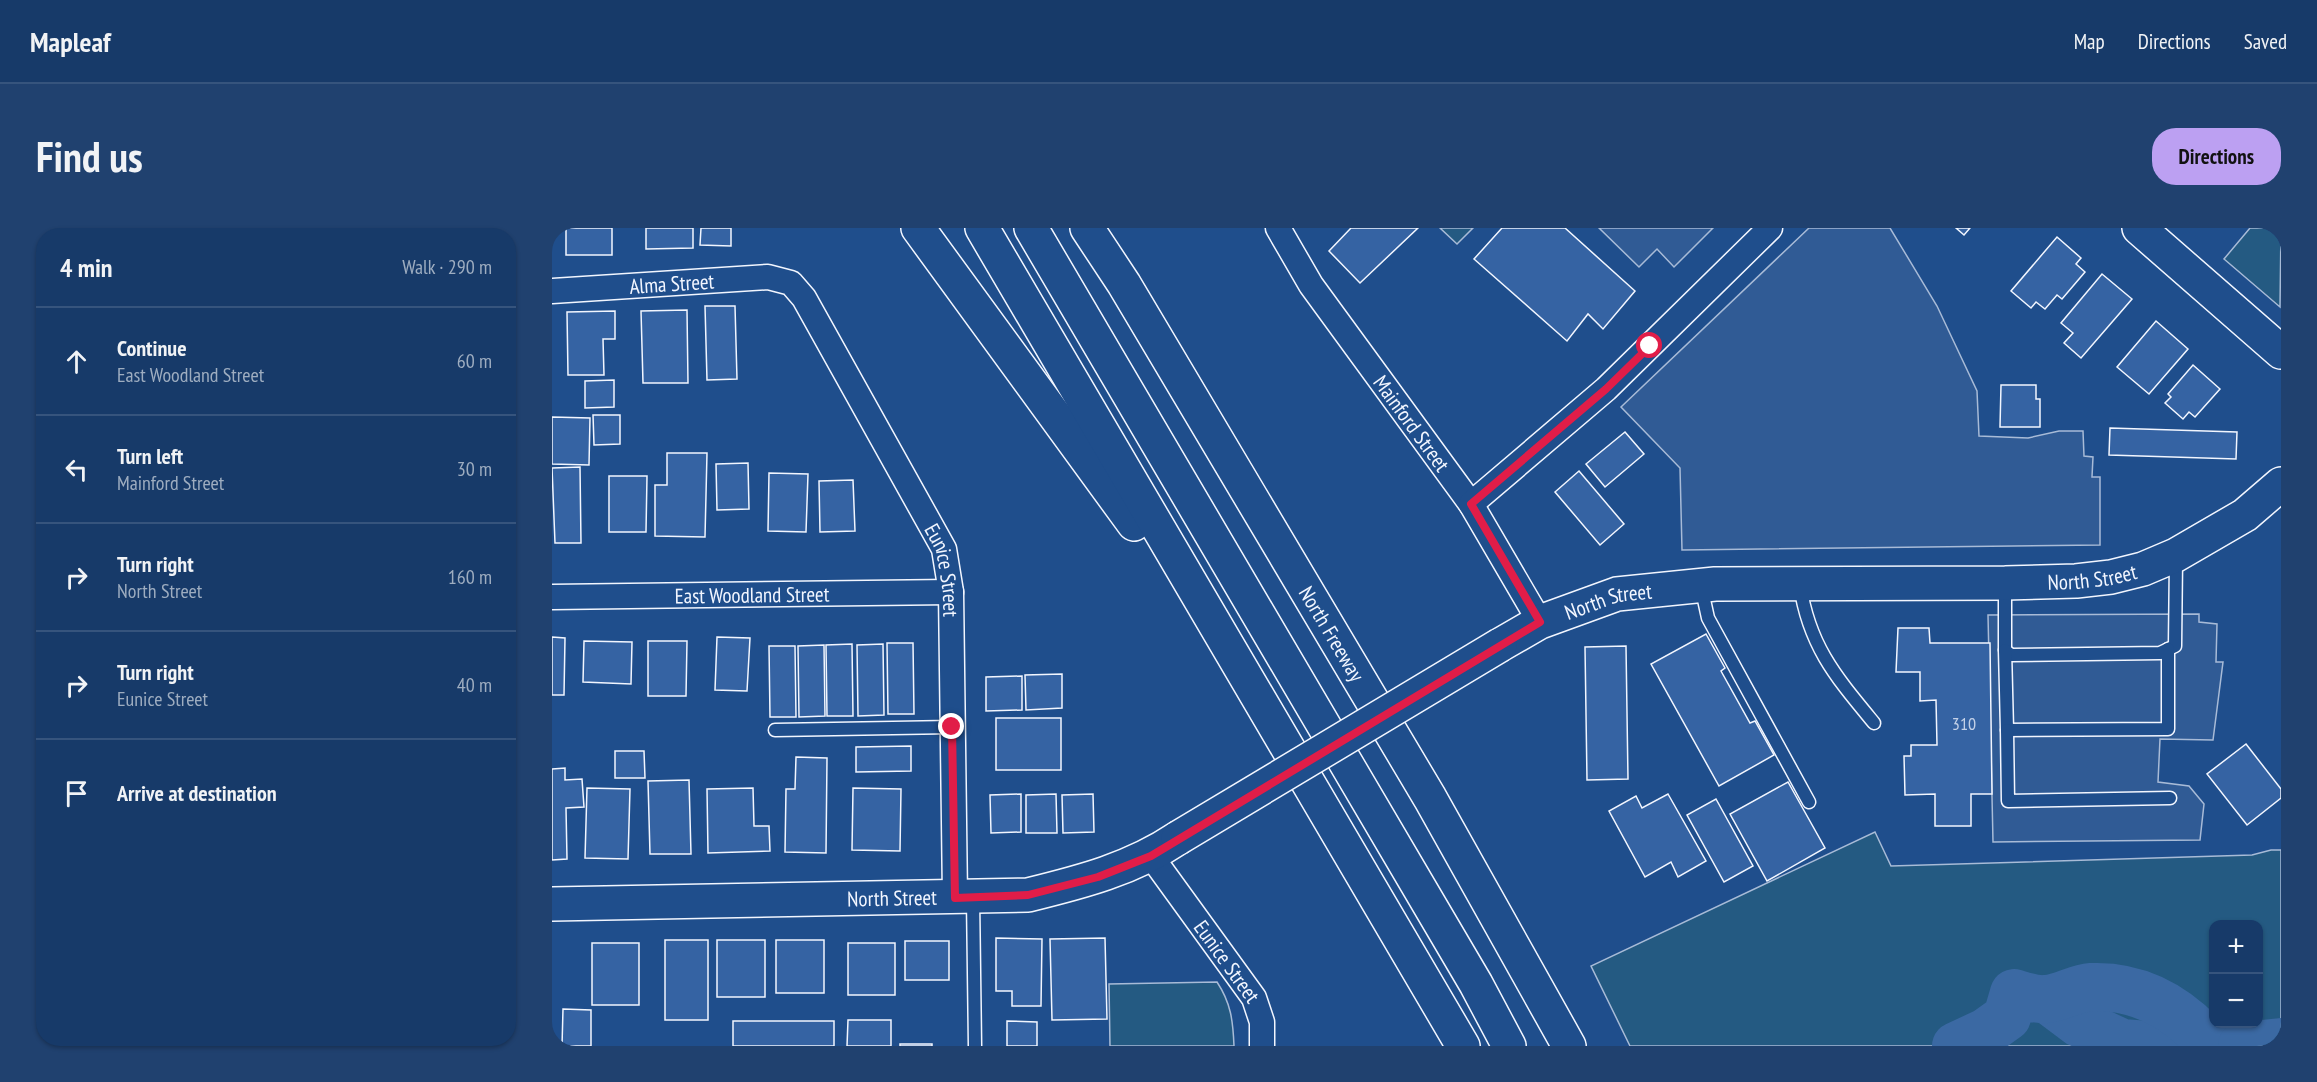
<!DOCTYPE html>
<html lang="en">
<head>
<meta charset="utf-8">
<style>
  :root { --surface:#173a69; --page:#20416f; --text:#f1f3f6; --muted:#9eadc0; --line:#36547d; --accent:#bca0f2 }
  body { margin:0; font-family:"PT Sans Narrow",sans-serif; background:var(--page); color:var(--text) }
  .controls { position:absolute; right:18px; bottom:18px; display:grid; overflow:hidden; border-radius:12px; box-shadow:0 2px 4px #0004 }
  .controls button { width:54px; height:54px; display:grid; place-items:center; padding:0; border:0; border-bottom:2px solid var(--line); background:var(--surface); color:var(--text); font:30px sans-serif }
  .stop { position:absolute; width:18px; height:18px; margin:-14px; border:4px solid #e11d48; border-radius:50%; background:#fff }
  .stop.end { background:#e11d48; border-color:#fff; box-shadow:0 2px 6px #0008 }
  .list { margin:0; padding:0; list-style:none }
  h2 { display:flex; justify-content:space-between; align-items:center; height:78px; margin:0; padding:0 24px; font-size:26px }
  h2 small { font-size:20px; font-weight:400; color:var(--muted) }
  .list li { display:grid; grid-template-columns:39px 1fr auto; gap:18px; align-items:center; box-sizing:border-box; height:108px; padding:0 24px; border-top:2px solid var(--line) }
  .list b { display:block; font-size:22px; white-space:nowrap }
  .list p { margin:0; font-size:20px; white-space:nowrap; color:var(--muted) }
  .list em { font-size:20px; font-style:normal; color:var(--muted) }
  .icon { flex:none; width:33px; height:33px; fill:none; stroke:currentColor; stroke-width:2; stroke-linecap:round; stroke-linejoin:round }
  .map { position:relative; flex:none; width:1729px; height:818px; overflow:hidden; border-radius:24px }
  header { display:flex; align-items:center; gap:36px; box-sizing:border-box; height:84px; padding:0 30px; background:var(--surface); border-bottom:2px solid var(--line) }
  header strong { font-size:28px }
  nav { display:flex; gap:33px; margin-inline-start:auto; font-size:21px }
  .intro { display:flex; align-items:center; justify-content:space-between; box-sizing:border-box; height:144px; padding:0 36px }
  h1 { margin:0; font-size:42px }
  .button { padding:15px 27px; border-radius:24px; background:var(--accent); color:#111; font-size:21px; font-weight:700 }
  main { display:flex; gap:36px; padding:0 36px }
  aside { flex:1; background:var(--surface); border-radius:24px; box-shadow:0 2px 4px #0004 }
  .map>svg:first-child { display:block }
</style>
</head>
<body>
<header>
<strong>Mapleaf</strong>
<nav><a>Map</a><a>Directions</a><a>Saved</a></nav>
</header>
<div class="intro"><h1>Find us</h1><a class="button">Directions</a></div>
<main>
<aside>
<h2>4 min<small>Walk · 290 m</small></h2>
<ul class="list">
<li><svg class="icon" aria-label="ahead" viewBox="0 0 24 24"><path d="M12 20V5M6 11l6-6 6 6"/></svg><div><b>Continue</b><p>East Woodland Street</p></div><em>60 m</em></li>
<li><svg class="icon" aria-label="left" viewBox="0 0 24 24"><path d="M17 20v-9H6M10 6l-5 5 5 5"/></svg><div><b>Turn left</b><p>Mainford Street</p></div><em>30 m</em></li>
<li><svg class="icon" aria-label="right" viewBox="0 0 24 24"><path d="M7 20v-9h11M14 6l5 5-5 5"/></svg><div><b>Turn right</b><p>North Street</p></div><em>160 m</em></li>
<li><svg class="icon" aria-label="right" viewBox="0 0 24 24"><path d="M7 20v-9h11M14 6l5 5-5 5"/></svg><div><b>Turn right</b><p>Eunice Street</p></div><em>40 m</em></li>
<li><svg class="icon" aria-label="arrive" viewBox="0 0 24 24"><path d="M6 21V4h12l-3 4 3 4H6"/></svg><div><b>Arrive at destination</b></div></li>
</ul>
</aside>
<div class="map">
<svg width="1729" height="818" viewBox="0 0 1729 818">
  <rect width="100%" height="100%" fill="#1f4e8c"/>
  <!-- green -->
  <g fill="#245a82" stroke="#a8bbd7" stroke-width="1.5" fill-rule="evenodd">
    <path d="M888 0H921L905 16Z"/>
    <path d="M1698 0H1729L1728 79 1672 31Z"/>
    <path d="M1323 604 1339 638 1700 627 1719 622H1729V818H1078L1039 738ZM1662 696H1706V796H1662Z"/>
    <path d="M665 754C679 775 681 793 682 818H558L557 756Z"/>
  </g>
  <!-- parking -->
  <g fill="#305b95" stroke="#a8bbd7" stroke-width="1.5">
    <path d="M1047 0H1161L1122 39 1105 21 1087 39Z"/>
    <path d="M1257 0H1338L1385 78 1425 163 1427 208 1476 210 1507 203H1531L1532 228 1541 229 1540 249H1548V317L1130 322 1128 240 1069 179Z"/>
    <path d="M1647 386V394L1665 396 1664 434H1671L1661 512 1608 511 1606 554 1637 558 1652 576 1648 612 1441 614 1436 387Z"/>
  </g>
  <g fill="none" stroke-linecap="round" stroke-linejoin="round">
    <!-- river -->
    <g stroke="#3b69a3" stroke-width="48">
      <path d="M1495 771 1527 795 1570 815 1608 818"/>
      <path d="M1404 818 1434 804 1455 789 1462 765C1472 768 1483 772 1494 771 1509 770 1524 760 1539 759 1589 757 1629 782 1660 818"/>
      <path d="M1690 818 1729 814"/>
    </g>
  </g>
  <!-- building -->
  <g fill="#3563a3" stroke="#f2f6ff" stroke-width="1.5">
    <rect x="14" y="0" width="46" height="27"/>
    <path d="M94 0H141V20L94 21Z"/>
    <path d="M149 0H179V18L148 17Z"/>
    <path d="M799 0H866L808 55 777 23Z"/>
    <path d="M950 0H1013L1083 63 1051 101 1036 86 1015 113 922 31Z"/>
    <path d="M1404 0H1418L1412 7Z"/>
    <path d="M1505 9 1529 30 1524 36 1533 44 1510 71 1505 67 1493 81 1484 74 1479 80 1459 63Z"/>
    <path d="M1550 46 1580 71 1529 130 1512 115 1521 105 1509 95Z"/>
    <path d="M153 78H183L185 151 155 152Z"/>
    <path d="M135 82 136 155H91L89 83Z"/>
    <path d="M63 83V111H51L52 147H16L15 84Z"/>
    <path d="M1604 93 1636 121 1597 166 1565 139Z"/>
    <path d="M1641 137 1668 161 1643 189 1637 184 1631 191 1613 175 1619 169 1616 166Z"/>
    <path d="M62 152V179L33 180V153Z"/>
    <path d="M1449 157H1484V171H1488V199H1448Z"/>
    <path d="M41 187H68V216L42 217Z"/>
    <path d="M0 189 38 190 37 237 0 236Z"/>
    <path d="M1558 200 1685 204 1684 231 1557 227Z"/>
    <path d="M1073 204 1092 226 1053 259 1034 236Z"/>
    <path d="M115 225H155L153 309 103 308V257H115Z"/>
    <path d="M196 235 197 281 165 282 164 236Z"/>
    <path d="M28 239 29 315H3L0 240Z"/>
    <path d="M1027 243 1072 296 1048 317 1003 264Z"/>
    <path d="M217 245 256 246 254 304 216 303Z"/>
    <path d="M57 248H95L94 304H57Z"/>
    <path d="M301 252 303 303 268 304 267 253Z"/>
    <path d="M1346 400H1377L1378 415H1438L1440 566H1419V598H1383V566L1353 567 1352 528H1359V517H1385L1384 472 1368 473V444H1344Z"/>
    <path d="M1154 406 1173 440 1169 443 1198 495 1203 493 1222 527 1167 558 1099 436Z"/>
    <path d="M0 409 13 410 12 467H0Z"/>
    <path d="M165 409 198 410 195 463 163 462Z"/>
    <path d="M32 413 80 414 79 456 31 454Z"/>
    <path d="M96 413H135L134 468H96Z"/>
    <path d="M335 415H361L362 486H336Z"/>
    <path d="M300 416 301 488H275L274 417Z"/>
    <path d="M331 416 332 487 306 488 305 417Z"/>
    <path d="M272 417 273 488 247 489 246 418Z"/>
    <path d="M217 418H243L244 489H218Z"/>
    <path d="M1074 418 1076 551 1035 552 1033 419Z"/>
    <path d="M510 446V480L474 482 473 447Z"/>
    <path d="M470 448V482L434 483V449Z"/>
    <rect x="444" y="490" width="65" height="52"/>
    <path d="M1694 516 1729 561V570L1695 597 1655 546Z"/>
    <path d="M359 518V543L304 544V519Z"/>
    <path d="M63 523H92L93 550H63Z"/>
    <path d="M244 529 275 530 274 625 233 624 234 561H243Z"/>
    <path d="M13 540V552L30 551 32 579 14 580 15 631 0 632V541Z"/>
    <path d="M137 552 139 626H98L96 553Z"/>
    <path d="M1236 554 1273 620 1215 653 1178 586Z"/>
    <path d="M35 560 78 561 76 631 33 630Z"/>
    <path d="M201 560 202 598H217L218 623 156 625 155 561Z"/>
    <path d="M301 560 349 561 348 623 300 622Z"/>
    <path d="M469 566V604L439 605 438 567Z"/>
    <path d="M504 566 505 605H474V567Z"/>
    <path d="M541 566 542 604 511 605 510 567Z"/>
    <path d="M1116 566 1154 633 1126 649 1119 634 1093 649 1057 583 1084 568 1090 580Z"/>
    <path d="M1164 571 1201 638 1172 654 1135 587Z"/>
    <path d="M444 710 490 711 489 778H460V763H444Z"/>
    <path d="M553 710 555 791 500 792 498 711Z"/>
    <rect x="113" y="712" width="43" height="80"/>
    <rect x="165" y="712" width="48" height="57"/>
    <rect x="224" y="712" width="48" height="53"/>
    <rect x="353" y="713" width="44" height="39"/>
    <rect x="40" y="715" width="47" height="62"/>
    <rect x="296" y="715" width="47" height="52"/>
    <path d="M11 781 39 782V818H10Z"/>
    <path d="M296 792H339V818H295Z"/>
    <rect x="181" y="793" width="101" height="25"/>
    <path d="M455 793 485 794V818H455Z"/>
    <rect x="348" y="816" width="32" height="2"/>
  </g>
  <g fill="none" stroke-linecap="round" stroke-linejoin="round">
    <!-- lane casing -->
    <g stroke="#f2f6ff" stroke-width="15">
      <g id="lane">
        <path d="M1248 357C1257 418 1284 449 1322 495"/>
        <path d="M1453 357V422L1459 427 1608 425 1623 418 1624 331"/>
        <path d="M1149 358 1156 390 1257 574"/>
        <path d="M1453 422 1455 502 1616 501V421"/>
        <path d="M223 502 400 499"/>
        <path d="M1455 502 1456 573 1618 570"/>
        <path d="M421 670 423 818"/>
      </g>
    </g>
    <!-- street casing -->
    <g stroke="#f2f6ff" stroke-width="27">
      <g id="street">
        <path id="s1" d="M726 0 759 57 919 276 988 394"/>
        <path id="s2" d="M0 63 216 49 239 55 252 70 392 321 399 364 403 670"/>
        <path d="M919 276 1054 161 1218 0"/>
        <path id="s3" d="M0 369 399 364"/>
        <path id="s4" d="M599 628 702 770 710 794V818"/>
      </g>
    </g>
    <!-- secondary casing -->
    <g stroke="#f2f6ff" stroke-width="36">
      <g id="secondary">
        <path d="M1587 0 1729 124"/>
        <path id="s5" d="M948 417 988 394 1065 366 1163 356 1453 355 1524 353 1559 349 1591 341 1624 327 1693 287 1729 256"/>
        <path id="s6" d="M0 676 476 667C529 654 580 641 626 610"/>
      </g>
    </g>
    <!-- highway casing -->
    <g stroke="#f2f6ff" stroke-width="36">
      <g id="highway">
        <path d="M366 0 582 296"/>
        <path d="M430 0 911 818"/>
        <path d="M479 0 924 756 957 818"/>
        <path id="s7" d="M535 0 572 56 878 570 1017 818"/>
      </g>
    </g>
    <!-- lane -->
    <use href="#lane" stroke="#1f4e8c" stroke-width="12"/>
    <!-- street -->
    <use href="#street" stroke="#1f4e8c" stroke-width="24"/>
    <!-- secondary -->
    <use href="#secondary" stroke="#1f4e8c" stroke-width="33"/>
    <!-- highway -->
    <use href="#highway" stroke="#1f4e8c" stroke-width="33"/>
    <!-- secondary-bridge casing -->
    <g stroke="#f2f6ff" stroke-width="36" stroke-linecap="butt">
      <path id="secondary-bridge" d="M626 610 948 417"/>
    </g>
    <!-- secondary-bridge -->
    <use href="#secondary-bridge" stroke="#1f4e8c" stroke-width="33"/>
  </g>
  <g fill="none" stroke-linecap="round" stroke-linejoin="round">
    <!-- route -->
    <path stroke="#e11d48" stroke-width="8" d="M400 499 403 670 476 667 546 649 599 628 988 394 919 276 1054 161 1098 118"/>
  </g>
  <g text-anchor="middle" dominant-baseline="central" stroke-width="4.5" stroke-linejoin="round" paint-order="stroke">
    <!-- number labels -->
    <g font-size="18" fill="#c3d1e8">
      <text x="1412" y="495">310</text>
    </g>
    <!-- street labels -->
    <g font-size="21" fill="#f2f6ff" stroke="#1f4e8c">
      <text stroke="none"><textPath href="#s2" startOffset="120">Alma Street</textPath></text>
      <text stroke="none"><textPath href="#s1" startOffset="237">Mainford Street</textPath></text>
      <text stroke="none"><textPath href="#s2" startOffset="568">Eunice Street</textPath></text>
      <text stroke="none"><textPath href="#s5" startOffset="604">North Street</textPath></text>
      <text stroke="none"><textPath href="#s3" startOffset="200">East Woodland Street</textPath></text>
      <text stroke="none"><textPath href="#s5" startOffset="118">North Street</textPath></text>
      <text stroke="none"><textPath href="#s7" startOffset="474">North Freeway</textPath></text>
      <text stroke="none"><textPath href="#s6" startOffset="340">North Street</textPath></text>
      <text stroke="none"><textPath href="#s4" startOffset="130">Eunice Street</textPath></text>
    </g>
  </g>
</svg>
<div class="controls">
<button>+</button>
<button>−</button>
</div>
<div class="stop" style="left:1098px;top:118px"></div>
<div class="stop end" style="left:400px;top:499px"></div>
</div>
</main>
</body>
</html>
